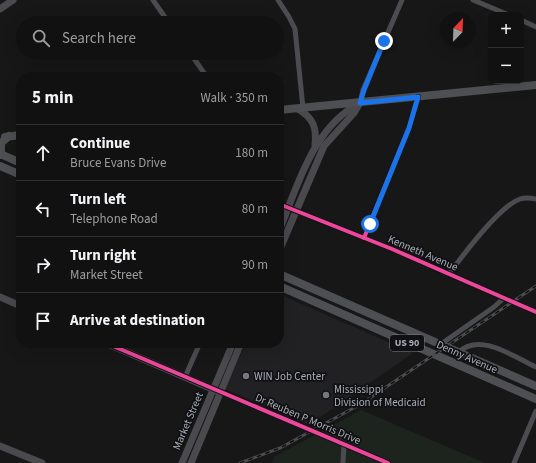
<!DOCTYPE html>
<html lang="en">
<head>
<meta charset="utf-8">
<style>
  :root { --surface:#111; --page:#1e1f1f; --text:#f1f3f6; --muted:#9c9d9f; --line:#303131 }
  body { margin:0; font-family:"Source Sans 3",sans-serif; background:var(--page); color:var(--text) }
  .controls { position:absolute; right:12px; top:12px; display:grid; overflow:hidden; border-radius:8px; box-shadow:0 4px 16px #0002 }
  .controls button { width:36px; height:36px; display:grid; place-items:center; padding:0; border:0; border-bottom:1px solid var(--line); background:var(--surface); color:var(--text); font:20px sans-serif }
  .compass { position:absolute; left:440px; top:12px; width:36px; height:36px; border-radius:50%; background:var(--surface); box-shadow:0 4px 16px #0002; rotate:23deg }
  .stop { position:absolute; width:12px; height:12px; margin:-9px; border:3px solid #1a73e8; border-radius:50%; background:#fff }
  .stop.end { background:#1a73e8; border-color:#fff; box-shadow:0 1px 4px #0008 }
  .list { margin:0; padding:0; list-style:none }
  h2 { display:flex; justify-content:space-between; align-items:center; height:52px; margin:0; padding:0 16px; font-size:17px }
  h2 small { font-size:13px; font-weight:400; color:var(--muted) }
  .list li { display:grid; grid-template-columns:26px 1fr auto; gap:12px; align-items:center; box-sizing:border-box; height:56px; padding:0 16px; border-top:1px solid var(--line) }
  .list b { display:block; font-size:15px; white-space:nowrap }
  .list p { margin:0; font-size:13px; white-space:nowrap; color:var(--muted) }
  .list em { font-size:13px; font-style:normal; color:var(--muted) }
  .icon { flex:none; width:22px; height:22px; fill:none; stroke:currentColor; stroke-width:2; stroke-linecap:round; stroke-linejoin:round }
  .map { position:relative; flex:none; width:536px; height:463px; overflow:hidden }
  .search { position:absolute; background:var(--surface); box-shadow:0 4px 16px #0002; left:16px; top:16px; width:268px; height:44px; display:flex; align-items:center; gap:10px; box-sizing:border-box; padding:0 14px; border-radius:22px; color:var(--muted); font-size:15px }
  .panel { position:absolute; background:var(--surface); box-shadow:0 4px 16px #0002; left:16px; top:72px; width:268px; height:276px; border-radius:16px }
  .map>svg:first-child { display:block }
</style>
</head>
<body>
<div class="map">
<svg width="536" height="463" viewBox="0 0 536 463">
  <rect width="100%" height="100%" fill="#171717"/>
  <!-- built -->
  <path fill="#212123" d="M279 294 413 353 309 425 225 389 246 343H279Z"/>
  <!-- green -->
  <path fill="#1d241e" d="M361 410 485 463H272L274 457Z"/>
  <g fill="none" stroke-linecap="round" stroke-linejoin="round">
    <!-- street -->
    <g stroke="#4b4c50" stroke-width="5">
      <path d="M153 0 169 23"/>
      <path d="M278 0 289 17 295 29 303 108"/>
      <path d="M473 0 509 15"/>
      <path d="M521 20 536 27"/>
      <path d="M190 53 207 77"/>
      <path d="M360 103 363 90 402 0"/>
      <path d="M279 204 392 249 536 312"/>
      <path d="M364 238 409 128 418 97"/>
      <path d="M449 274C463 255 500 206 520 199 526 197 531 198 536 199"/>
      <path d="M441 344 494 307 504 298"/>
      <path d="M459 352C480 332 514 357 536 367"/>
      <path d="M185 377 200 343"/>
      <path d="M221 392 388 463"/>
      <path d="M343 463 344 444"/>
      <path d="M514 463 536 411"/>
    </g>
    <!-- secondary -->
    <g stroke="#4a4a4e" stroke-width="7">
      <path d="M0 9 13 0"/>
      <path d="M298 109C313 118 317 127 315 145"/>
      <path d="M279 231C298 185 313 127 360 103"/>
      <path d="M279 251 324 146 354 113 360 103"/>
      <path d="M0 297 21 306"/>
      <path d="M106 343 217 391"/>
      <path d="M0 446 42 463"/>
      <path d="M182 463 233 343"/>
      <path d="M191 463 241 343"/>
    </g>
    <!-- primary -->
    <g stroke="#4d4f52" stroke-width="8">
      <path d="M279 110 536 85"/>
      <path d="M5 137 21 135"/>
      <path d="M0 154 21 163"/>
      <path d="M1 155V143L9 136"/>
      <path d="M0 166 21 175"/>
      <path d="M279 274 536 386"/>
      <path d="M279 286 536 399"/>
    </g>
    <!-- rail casing -->
    <g stroke="#4b4c4f" stroke-width="3">
      <path id="rail" d="M240 463 280 448 361 404 536 286"/>
    </g>
    <!-- rail -->
    <use href="#rail" stroke="#111113" stroke-width="1.5" stroke-dasharray="4.5" stroke-linecap="butt"/>
    <!-- cycleway casing -->
    <g stroke="#111113" stroke-width="6">
      <g id="cycleway">
        <path d="M279 204 392 249 536 312"/>
        <path d="M364 238 409 128 418 97"/>
        <path d="M106 343 388 463"/>
      </g>
    </g>
    <!-- cycleway -->
    <use href="#cycleway" stroke="#ed469a" stroke-width="4"/>
  </g>
  <g fill="none" stroke-linecap="round" stroke-linejoin="round">
    <!-- route -->
    <path stroke="#1a73e8" stroke-width="5" d="M370 224 409 128 418 97 360 103 364 90 384 41"/>
  </g>
  <!-- markers -->
  <g fill="#757880" stroke="#111113" stroke-width="1.5">
    <circle cx="246" cy="376" r="4"/>
    <circle cx="326" cy="395" r="4"/>
  </g>
  <g text-anchor="middle" dominant-baseline="central" stroke-width="3.5" stroke-linejoin="round" paint-order="stroke">
    <!-- shield labels -->
    <rect fill="#111113" stroke="#7b7e86" stroke-width="1" x="390" y="335" width="34" height="16" rx="3"/>
    <g font-size="10" font-weight="bold" fill="#a8adb8">
      <text x="407" y="343">US 90</text>
    </g>
    <!-- street labels -->
    <g font-size="11" fill="#a8adb8" stroke="#111113">
      <text transform="translate(423 253) rotate(23)">Kenneth Avenue</text>
      <text transform="translate(467 357) rotate(24)">Denny Avenue</text>
      <text transform="translate(308 419) rotate(23)">Dr Reuben P Morris Drive</text>
      <text transform="translate(188 421) rotate(-67)">Market Street</text>
    </g>
    <!-- poi labels -->
    <g font-size="11" fill="#a8adb8" stroke="#111113" text-anchor="start">
      <text x="254" y="376">WIN Job Center</text>
      <text x="334" y="389">Mississippi<tspan x="334" dy="13">Division of Medicaid</tspan></text>
    </g>
  </g>
</svg>
<div class="controls">
<button>+</button>
<button>−</button>
</div>
<svg class="compass" viewBox="-18 -18 36 36"><path d="M0-13l5 13h-10z" fill="#e53935"/><path d="M0 13l5-13h-10z" fill="#9c9d9f"/></svg>
<div class="stop" style="left:370px;top:224px"></div>
<div class="stop end" style="left:384px;top:41px"></div>
<div class="search"><svg class="icon" aria-label="search" viewBox="0 0 24 24"><circle cx="10" cy="10" r="6"/><path d="M15 15l6 6"/></svg>Search here</div>
<section class="panel">
<h2>5 min<small>Walk · 350 m</small></h2>
<ul class="list">
<li><svg class="icon" aria-label="ahead" viewBox="0 0 24 24"><path d="M12 20V5M6 11l6-6 6 6"/></svg><div><b>Continue</b><p>Bruce Evans Drive</p></div><em>180 m</em></li>
<li><svg class="icon" aria-label="left" viewBox="0 0 24 24"><path d="M17 20v-9H6M10 6l-5 5 5 5"/></svg><div><b>Turn left</b><p>Telephone Road</p></div><em>80 m</em></li>
<li><svg class="icon" aria-label="right" viewBox="0 0 24 24"><path d="M7 20v-9h11M14 6l5 5-5 5"/></svg><div><b>Turn right</b><p>Market Street</p></div><em>90 m</em></li>
<li><svg class="icon" aria-label="arrive" viewBox="0 0 24 24"><path d="M6 21V4h12l-3 4 3 4H6"/></svg><div><b>Arrive at destination</b></div></li>
</ul>
</section>
</div>
</body>
</html>
